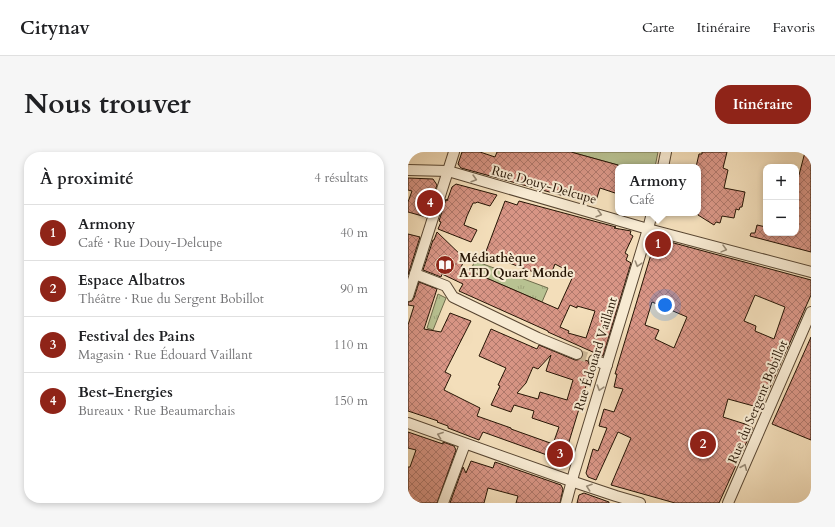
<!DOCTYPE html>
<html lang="fr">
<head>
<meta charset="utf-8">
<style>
  :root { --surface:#fff; --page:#f6f6f6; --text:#202124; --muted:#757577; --line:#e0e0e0; --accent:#8f2418 }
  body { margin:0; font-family:Cardo,serif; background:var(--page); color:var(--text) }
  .controls { position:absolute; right:12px; top:12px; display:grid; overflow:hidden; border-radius:8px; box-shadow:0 2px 6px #0003 }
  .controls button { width:36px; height:36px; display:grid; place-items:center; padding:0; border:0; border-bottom:1px solid var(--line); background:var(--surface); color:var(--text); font:20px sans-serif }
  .you { position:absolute; left:257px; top:153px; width:14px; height:14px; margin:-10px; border:3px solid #fff; border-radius:50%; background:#1a73e8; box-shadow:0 0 0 6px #1a73e833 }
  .badge { display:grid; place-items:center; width:26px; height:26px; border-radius:50%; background:var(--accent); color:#fff; font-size:13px; font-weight:700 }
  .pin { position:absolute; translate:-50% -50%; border:2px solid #fff; box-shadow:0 1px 4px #0006 }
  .popup { position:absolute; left:207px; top:12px; width:86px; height:52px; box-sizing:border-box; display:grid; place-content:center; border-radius:8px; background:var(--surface); filter:drop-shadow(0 1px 3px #0005); font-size:13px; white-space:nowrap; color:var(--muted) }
  .popup b { font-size:15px; color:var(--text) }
  .popup::after { content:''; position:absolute; left:50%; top:100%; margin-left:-8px; border:8px solid transparent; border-top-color:var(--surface) }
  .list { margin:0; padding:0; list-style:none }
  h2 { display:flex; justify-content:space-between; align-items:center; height:52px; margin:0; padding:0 16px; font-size:17px }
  h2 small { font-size:13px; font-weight:400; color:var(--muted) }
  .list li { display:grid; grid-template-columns:26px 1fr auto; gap:12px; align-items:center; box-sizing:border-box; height:56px; padding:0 16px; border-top:1px solid var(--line) }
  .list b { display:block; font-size:15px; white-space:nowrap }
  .list p { margin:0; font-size:13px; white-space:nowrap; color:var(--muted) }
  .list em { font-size:13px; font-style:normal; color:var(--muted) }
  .map { position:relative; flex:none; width:403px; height:351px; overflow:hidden; border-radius:16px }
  header { display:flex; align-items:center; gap:24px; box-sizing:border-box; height:56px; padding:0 20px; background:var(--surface); border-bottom:1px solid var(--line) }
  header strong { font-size:19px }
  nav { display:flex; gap:22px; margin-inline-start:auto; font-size:14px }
  .intro { display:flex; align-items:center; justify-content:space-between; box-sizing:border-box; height:96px; padding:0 24px }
  h1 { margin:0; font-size:28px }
  .button { padding:10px 18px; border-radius:16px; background:var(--accent); color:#fff; font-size:14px; font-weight:700 }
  main { display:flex; gap:24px; padding:0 24px }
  aside { flex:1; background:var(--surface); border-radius:16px; box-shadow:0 2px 6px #0003 }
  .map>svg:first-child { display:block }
</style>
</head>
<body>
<header>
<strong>Citynav</strong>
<nav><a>Carte</a><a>Itinéraire</a><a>Favoris</a></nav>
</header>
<div class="intro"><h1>Nous trouver</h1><a class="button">Itinéraire</a></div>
<main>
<aside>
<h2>À proximité<small>4 résultats</small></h2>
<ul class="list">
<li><span class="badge">1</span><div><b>Armony</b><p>Café · Rue Douy-Delcupe</p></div><em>40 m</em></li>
<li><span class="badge">2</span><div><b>Espace Albatros</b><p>Théâtre · Rue du Sergent Bobillot</p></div><em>90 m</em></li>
<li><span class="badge">3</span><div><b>Festival des Pains</b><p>Magasin · Rue Édouard Vaillant</p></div><em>110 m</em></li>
<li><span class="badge">4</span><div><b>Best-Energies</b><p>Bureaux · Rue Beaumarchais</p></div><em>150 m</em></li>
</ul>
</aside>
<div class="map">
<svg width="403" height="351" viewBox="0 0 403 351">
  <defs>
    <pattern id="grass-tufts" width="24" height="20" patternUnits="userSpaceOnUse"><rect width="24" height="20" fill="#b8c292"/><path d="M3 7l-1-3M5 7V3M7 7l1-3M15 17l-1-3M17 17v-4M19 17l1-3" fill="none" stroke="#9ea67c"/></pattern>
    <pattern id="building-cross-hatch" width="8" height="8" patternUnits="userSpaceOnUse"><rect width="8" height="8" fill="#d89585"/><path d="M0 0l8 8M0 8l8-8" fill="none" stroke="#af786b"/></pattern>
  </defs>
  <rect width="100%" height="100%" fill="#f3deba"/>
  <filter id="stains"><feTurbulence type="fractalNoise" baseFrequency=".005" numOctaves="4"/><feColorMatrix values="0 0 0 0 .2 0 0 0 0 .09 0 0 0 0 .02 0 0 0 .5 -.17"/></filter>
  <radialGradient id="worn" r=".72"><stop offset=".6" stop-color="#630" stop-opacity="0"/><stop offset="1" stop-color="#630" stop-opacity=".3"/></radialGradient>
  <!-- grass -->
  <g fill="url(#grass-tufts)" stroke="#6e6b4b">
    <path d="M67 109 140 136 134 150 62 119Z"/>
    <path d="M30 142 38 146 25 178 19 176Z"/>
  </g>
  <!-- pitch -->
  <path fill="#b8c292" stroke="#6e6b4b" d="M163 0H250L247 15H217Z"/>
  <!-- building -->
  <g fill="url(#building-cross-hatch)" stroke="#251404" fill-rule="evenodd">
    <path d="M54 0H72L87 5 89 0H163L210 13V42L192 36 187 52 130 37 53 16 50 12Z"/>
    <path d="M294 0H319L315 16 320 18 316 36 337 40 334 55H332L331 58 328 57 326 66 314 64 312 71 308 70 306 73 290 63V15H288L291 2H294Z"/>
    <path d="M397 0H403V100L342 84 343 81H347L349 73 358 75V81H388V30L390 22 391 23Z"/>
    <path d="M0 26 25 27 29 33 18 65 0 60V50L4 39 0 38Z"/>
    <path d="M48 32 89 43 82 54 69 50 68 51H65L59 64 56 73 69 78 63 90 30 77 33 70 31 69 38 47 39 49 44 35Z"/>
    <path d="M97 49 109 53 111 49 208 75 206 76 223 79 222 82 225 84 217 101 220 103 218 108 223 111 195 204 187 202V201L140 180V179L51 139 55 132 34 122 33 125 15 118 25 88H26L29 80 57 107 53 115 150 157 166 122 147 112 143 122H141L139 125 77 102ZM162 153 169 156V154L187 159 178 186 160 181 161 179 152 175Z"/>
    <path d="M0 82 12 85 0 123Z"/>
    <path d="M251 87 403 128V143L353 256 320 247 315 265 337 272 345 276 311 351H267L203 333 223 286 210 280 188 328 180 325 178 321 185 297 190 299 199 276 191 274 196 257 206 260 215 237 206 235 209 222H207L247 89ZM347 143 377 155 366 187 347 179 348 174 336 169ZM244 150 279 165 266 196 247 187 251 178 237 173Z"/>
    <path d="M11 130 29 137 16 177 33 180 42 161 63 169 37 220 43 223 36 238 72 256 69 264 103 276V277L145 292 151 275 124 266 126 259 106 253 103 260 83 253 92 234 90 233 98 216 71 204 83 177 129 197 131 193 167 208H169L173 207 180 209 181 212 184 214 157 303 150 307 75 280 71 288 40 276V274L29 270 30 269 0 259V173L6 154 0 153V150L4 149 6 146ZM143 203 138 219 165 228 159 248 132 240 130 247 109 241 118 231 125 215 130 217Z"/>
    <path d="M403 185V288L364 272Z"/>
    <path d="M0 280 35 292V290L46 294 48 298 29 351H0V315H2L8 298 0 296Z"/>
    <path d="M63 309 85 316 87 310 153 333 155 337 152 351H108L110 344 80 336 76 351H42L55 315 58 321Z"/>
    <path d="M176 341 201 350V351H169L171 343Z"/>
  </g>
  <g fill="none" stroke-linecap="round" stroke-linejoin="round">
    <!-- street-tunnel -->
    <path stroke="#cab696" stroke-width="10" stroke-dasharray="10 5" stroke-linecap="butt" d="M169 202 186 208"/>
    <!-- street casing -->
    <g stroke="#584632" stroke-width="12">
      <g id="street">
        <path d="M255 15 258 0"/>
        <path d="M0 18 40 19 240 77 403 120"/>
        <path d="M7 122 15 125 38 134 45 145 130 186 169 202"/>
        <path d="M0 144 46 0"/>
        <path d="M186 208 199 213"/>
        <path d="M0 271 163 329 208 344 232 351"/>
        <path d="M35 351 57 292"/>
        <path d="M158 351 166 321 240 77 244 61"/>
        <path d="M320 351 403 160"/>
      </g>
    </g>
    <!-- street -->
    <use href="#street" stroke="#f7ead2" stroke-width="10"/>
  </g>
  <!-- one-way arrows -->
  <defs><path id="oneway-chevron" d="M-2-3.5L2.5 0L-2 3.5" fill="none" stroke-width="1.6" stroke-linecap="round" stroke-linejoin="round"/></defs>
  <g stroke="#988a75">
    <use href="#oneway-chevron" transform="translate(66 27) rotate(16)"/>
    <use href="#oneway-chevron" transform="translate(191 62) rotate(16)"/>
    <use href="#oneway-chevron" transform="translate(316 97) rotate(15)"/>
    <use href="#oneway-chevron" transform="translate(230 112) rotate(107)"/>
    <use href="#oneway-chevron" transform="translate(192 236) rotate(107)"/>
    <use href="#oneway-chevron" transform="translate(32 283) rotate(-160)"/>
    <use href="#oneway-chevron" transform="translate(336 315) rotate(-67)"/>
    <use href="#oneway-chevron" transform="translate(181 335) rotate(-161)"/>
  </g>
  <!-- icons -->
  <defs>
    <g id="library-disc" transform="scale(1)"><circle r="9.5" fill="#8f2418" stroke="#f7ead2"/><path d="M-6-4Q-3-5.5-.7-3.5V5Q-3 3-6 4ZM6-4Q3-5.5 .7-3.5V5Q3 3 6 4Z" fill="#fff"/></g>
  </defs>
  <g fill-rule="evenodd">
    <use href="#library-disc" x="37" y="113"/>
  </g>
  <g text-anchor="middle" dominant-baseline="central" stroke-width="4" stroke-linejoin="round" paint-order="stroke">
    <!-- street labels -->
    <g font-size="13" fill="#251404" stroke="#f7ead2">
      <text transform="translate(136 33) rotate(16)">Rue Douy-Delcupe</text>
      <text transform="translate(188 202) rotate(-73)">Rue Édouard Vaillant</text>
      <text transform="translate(350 250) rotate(-67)">Rue du Sergent Bobillot</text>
    </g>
    <!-- poi labels -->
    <g font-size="13" font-weight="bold" fill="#251404" stroke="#f7ead2" text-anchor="start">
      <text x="51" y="106">Médiathèque<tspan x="51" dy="15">ATD Quart Monde</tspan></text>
    </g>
  </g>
  <rect width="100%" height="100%" filter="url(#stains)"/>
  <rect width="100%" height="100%" fill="url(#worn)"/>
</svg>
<div class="controls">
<button>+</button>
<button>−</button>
</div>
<div class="you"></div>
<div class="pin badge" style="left:250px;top:92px">1</div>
<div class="popup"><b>Armony</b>Café</div>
<div class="pin badge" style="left:295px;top:292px">2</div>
<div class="pin badge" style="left:152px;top:302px">3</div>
<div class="pin badge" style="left:22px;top:51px">4</div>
</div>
</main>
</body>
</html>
